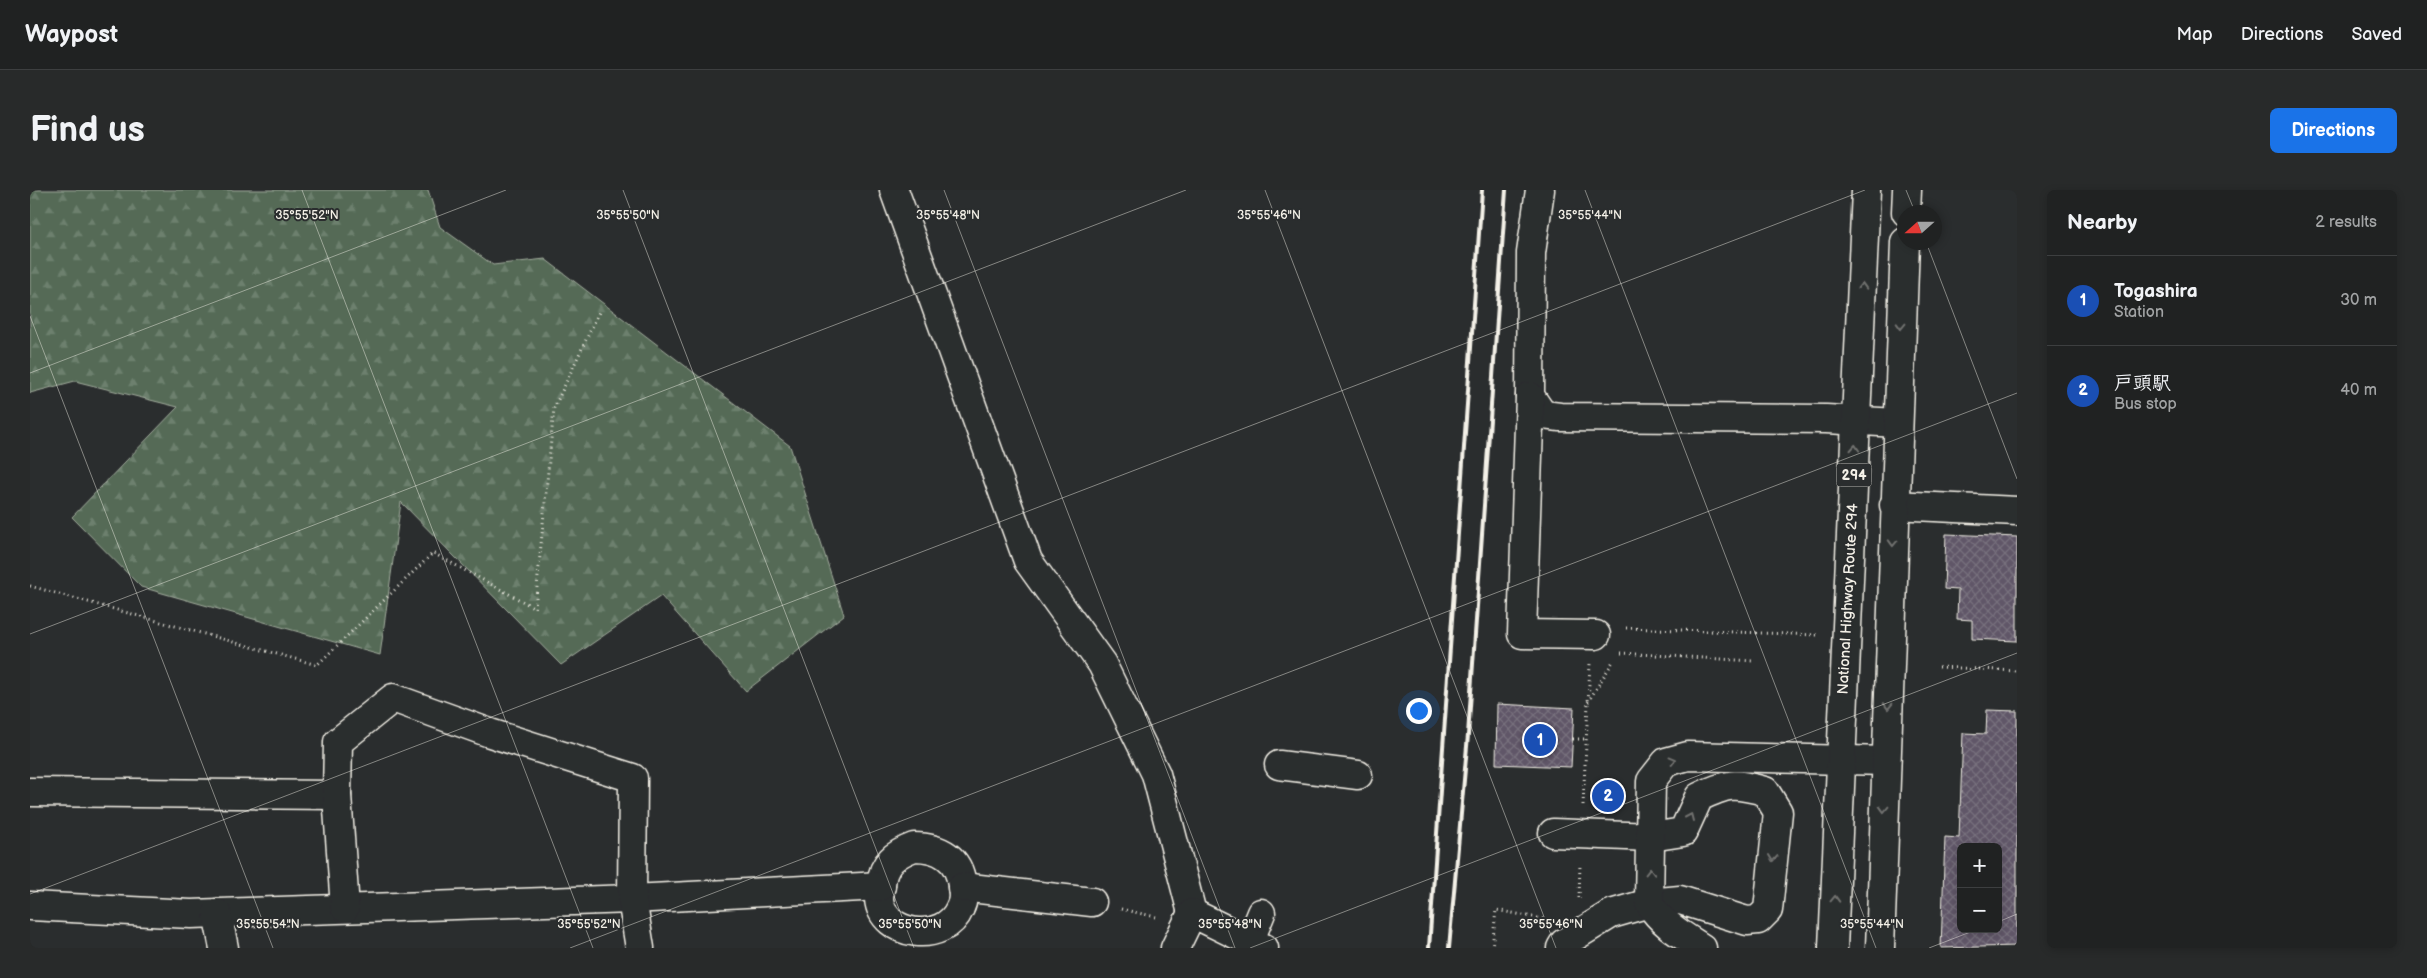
<!DOCTYPE html>
<html lang="en">
<head>
<meta charset="utf-8">
<style>
  :root { --surface:#202222; --page:#282a2a; --text:#f1f3f6; --muted:#a2a4a5; --line:#3d3f40; --accent:#1a73e8 }
  body { margin:0; font-family:"Balsamiq Sans","Klee One",sans-serif; background:var(--page); color:var(--text) }
  .controls { position:absolute; right:15px; bottom:15px; display:grid; overflow:hidden; border-radius:8px; box-shadow:0 2px 8px #0003 }
  .controls button { width:45px; height:45px; display:grid; place-items:center; padding:0; border:0; border-bottom:1px solid var(--line); background:var(--surface); color:var(--text); font:25px sans-serif }
  .compass { position:absolute; left:1867px; top:15px; width:45px; height:45px; border-radius:50%; background:var(--surface); box-shadow:0 2px 8px #0003; rotate:249deg }
  .you { position:absolute; left:1388px; top:520px; width:18px; height:18px; margin:-12px; border:4px solid #fff; border-radius:50%; background:#1a73e8; box-shadow:0 0 0 8px #1a73e833 }
  .badge { display:grid; place-items:center; width:32px; height:32px; border-radius:50%; background:var(--accent); color:#fff; font-size:16px; font-weight:700 }
  .pin { position:absolute; translate:-50% -50%; border:2px solid #fff; box-shadow:0 1px 5px #0006 }
  .list { margin:0; padding:0; list-style:none }
  h2 { display:flex; justify-content:space-between; align-items:center; height:65px; margin:0; padding:0 20px; font-size:21px }
  h2 small { font-size:16px; font-weight:400; color:var(--muted) }
  .list li { display:grid; grid-template-columns:32px 1fr auto; gap:15px; align-items:center; box-sizing:border-box; height:90px; padding:0 20px; border-top:1px solid var(--line) }
  .list b { display:block; font-size:19px; white-space:nowrap }
  .list p { margin:0; font-size:16px; white-space:nowrap; color:var(--muted) }
  .list em { font-size:16px; font-style:normal; color:var(--muted) }
  .map { position:relative; flex:none; width:1987px; height:758px; overflow:hidden; border-radius:8px }
  header { display:flex; align-items:center; gap:30px; box-sizing:border-box; height:70px; padding:0 25px; background:var(--surface); border-bottom:1px solid var(--line) }
  header strong { font-size:24px }
  nav { display:flex; gap:28px; margin-inline-start:auto; font-size:18px }
  .intro { display:flex; align-items:center; justify-content:space-between; box-sizing:border-box; height:120px; padding:0 30px }
  h1 { margin:0; font-size:35px }
  .button { padding:12px 22px; border-radius:8px; background:var(--accent); color:#fff; font-size:18px; font-weight:700 }
  main { display:flex; gap:30px; padding:0 30px }
  aside { flex:1; background:var(--surface); border-radius:8px; box-shadow:0 2px 8px #0003 }
  .map>svg:first-child { display:block }
</style>
</head>
<body>
<header>
<strong>Waypost</strong>
<nav><a>Map</a><a>Directions</a><a>Saved</a></nav>
</header>
<div class="intro"><h1>Find us</h1><a class="button">Directions</a></div>
<main>
<div class="map">
<svg width="1987" height="758" viewBox="0 0 1987 758">
  <defs>
    <pattern id="forest-firs" width="22" height="20" patternUnits="userSpaceOnUse" patternTransform="scale(1.25)"><rect width="22" height="20" fill="#546a56"/><path d="M5 1l3.5 6h-7zM16 11l3.5 6h-7z" fill="#6d806e"/></pattern>
    <pattern id="building-cross-hatch" width="8" height="8" patternUnits="userSpaceOnUse" patternTransform="scale(1.25)"><rect width="8" height="8" fill="#605767"/><path d="M0 0l8 8M0 8l8-8" fill="none" stroke="#77707d"/></pattern>
  </defs>
  <rect width="100%" height="100%" fill="#2a2d2e"/>
  <filter id="ink" filterUnits="userSpaceOnUse"><feTurbulence type="fractalNoise" baseFrequency=".02" numOctaves="2"/><feDisplacementMap in="SourceGraphic" scale="10" xChannelSelector="R" yChannelSelector="G"/><feConvolveMatrix kernelMatrix="1 2 1 2 8 2 1 2 1" color-interpolation-filters="sRGB"/></filter>
  <g filter="url(#ink)">
    <!-- forest -->
    <path fill="url(#forest-firs)" stroke="#a4ae9f" d="M0 0H398L410 37 463 75 515 69 760 256 814 425 716 501 631 406 531 475 371 312 350 465 111 397 42 327 148 217 45 191 0 203Z"/>
    <!-- building -->
    <g fill="url(#building-cross-hatch)" stroke="#f4f1e8" fill-rule="evenodd">
      <path d="M1916 344 1987 347V451L1942 449V430L1927 429 1928 400 1914 399Z"/>
      <path d="M1467 514 1544 518 1541 577 1466 574Z"/>
      <path d="M1957 520 1987 521V756L1911 758 1915 647 1929 648 1933 543 1956 544ZM1931 657H1968V739H1931Z"/>
    </g>
    <g fill="none" stroke-linecap="round" stroke-linejoin="round">
      <!-- minor casing -->
      <g stroke="#f4f1e8" stroke-width="31">
        <g id="minor">
          <path d="M864 0 998 371 1072 474 1126 584 1162 723"/>
          <path d="M1510 0 1501 63 1500 206 1513 225 1530 227 1796 229 1868 233"/>
          <path d="M1500 206 1492 444 1566 445"/>
          <path d="M1864 315 1987 321"/>
          <path d="M1249 575 1328 585"/>
          <path d="M0 602 307 605"/>
          <path d="M1523 643 1621 647 1653 642 1669 607C1699 593 1703 593 1735 601L1748 622 1738 720 1728 730 1717 731 1650 710 1619 713 1581 724 1534 753 1531 758"/>
          <path d="M884 657C910 657 929 668 932 695 933 704 934 710 930 718 914 756 852 746 849 709 849 704 850 698 851 694 853 673 865 664 884 657Z"/>
          <path d="M932 697 1062 712"/>
          <path d="M0 716 161 724 602 709 851 696"/>
          <path d="M315 718 307 605 308 552 363 508 460 543 603 588 602 709 610 758"/>
          <path d="M187 723 194 758"/>
          <path d="M1220 750 1231 723"/>
          <path d="M1145 758 1162 723 1234 758"/>
          <path d="M1672 758C1652 745 1632 734 1619 713L1621 591 1636 572 1658 566 1856 571"/>
        </g>
      </g>
      <!-- highway casing -->
      <g stroke="#f4f1e8" stroke-width="31">
        <g id="highway">
          <path d="M1876 22 1877 0"/>
          <path d="M1803 758 1836 0"/>
          <path d="M1850 758 1875 52"/>
        </g>
      </g>
      <!-- path -->
      <g stroke="#f4f1e8" stroke-width="3" stroke-dasharray="1 4" stroke-linecap="butt">
        <path d="M0 396 287 475 403 363 505 418 524 218 569 122"/>
        <path d="M1596 438 1787 445"/>
        <path d="M1591 463 1723 471"/>
        <path d="M1909 477 1987 481"/>
        <path d="M1558 512 1584 470"/>
        <path d="M1543 549H1556"/>
        <path d="M1553 615 1560 474"/>
        <path d="M1549 708 1550 674"/>
        <path d="M1091 719 1126 727"/>
        <path d="M1462 758 1466 720 1514 729"/>
      </g>
      <!-- minor -->
      <use href="#minor" stroke="#2a2d2e" stroke-width="28"/>
      <!-- highway -->
      <use href="#highway" stroke="#2a2d2e" stroke-width="28"/>
      <!-- rail -->
      <g stroke="#f4f1e8" stroke-width="4">
        <path d="M1399 758 1452 0"/>
        <path d="M1419 758 1438 545 1476 0"/>
      </g>
    </g>
    <!-- one-way arrows -->
    <defs><path id="oneway-chevron" d="M-2-3.5L2.5 0L-2 3.5" fill="none" stroke-width="1.6" stroke-linecap="round" stroke-linejoin="round" transform="scale(1.25)"/></defs>
    <g stroke="#71726f">
      <use href="#oneway-chevron" transform="translate(1832 96) rotate(-88)"/>
      <use href="#oneway-chevron" transform="translate(1871 136) rotate(92)"/>
      <use href="#oneway-chevron" transform="translate(1825 258) rotate(-87)"/>
      <use href="#oneway-chevron" transform="translate(1863 353) rotate(92)"/>
      <use href="#oneway-chevron" transform="translate(1858 516) rotate(92)"/>
      <use href="#oneway-chevron" transform="translate(1643 570) rotate(-15)"/>
      <use href="#oneway-chevron" transform="translate(1854 619) rotate(92)"/>
      <use href="#oneway-chevron" transform="translate(1660 627) rotate(-66)"/>
      <use href="#oneway-chevron" transform="translate(1743 668) rotate(96)"/>
      <use href="#oneway-chevron" transform="translate(1620 682) rotate(-89)"/>
      <use href="#oneway-chevron" transform="translate(1805 709) rotate(-88)"/>
    </g>
  </g>
  <!-- ticks -->
  <path fill="none" stroke="#f4f1e8" stroke-width="1" stroke-opacity="0.45" d="M272 0 563 758M593 0 884 758M914 0 1205 758M1235 0 1526 758M1555 0 1846 758M1876 0 1885 22M1896 52 1987 289M0 126 243 758M0 183 476 0M0 444 1156 0M0 704 1835 0M1968 732 1987 724M540 758 1987 203M1220 758 1987 463M1899 758 1948 739"/>
  <g text-anchor="middle" dominant-baseline="central" stroke-width="4" stroke-linejoin="round" paint-order="stroke">
    <!-- shield labels -->
    <rect fill="#2a2d2e" stroke="#b7b6b0" stroke-width="1" x="1806.5" y="273.5" width="35" height="23" rx="4"/>
    <g font-size="14" font-weight="bold" fill="#f4f1e8">
      <text x="1824" y="285">294</text>
    </g>
    <!-- street labels -->
    <g font-size="15" fill="#f4f1e8" stroke="#2a2d2e">
      <text transform="translate(1818 409) rotate(-87)">National Highway Route 294</text>
    </g>
  </g>
  <g font-size="12" text-anchor="middle" fill="#f4f1e8" stroke="#2a2d2e" stroke-width="4" stroke-linejoin="round" paint-order="stroke">
    <text x="277" y="29">35°55'52"N</text>
    <text x="598" y="29">35°55'50"N</text>
    <text x="918" y="29">35°55'48"N</text>
    <text x="1239" y="29">35°55'46"N</text>
    <text x="1560" y="29">35°55'44"N</text>
    <text x="238" y="738">35°55'54"N</text>
    <text x="559" y="738">35°55'52"N</text>
    <text x="880" y="738">35°55'50"N</text>
    <text x="1200" y="738">35°55'48"N</text>
    <text x="1521" y="738">35°55'46"N</text>
    <text x="1842" y="738">35°55'44"N</text>
  </g>
</svg>
<div class="controls">
<button>+</button>
<button>−</button>
</div>
<svg class="compass" viewBox="-18 -18 36 36"><path d="M0-13l5 13h-10z" fill="#e53935"/><path d="M0 13l5-13h-10z" fill="#a2a4a5"/></svg>
<div class="you"></div>
<div class="pin badge" style="left:1510px;top:550px;background:#1a4fb4">1</div>
<div class="pin badge" style="left:1578px;top:606px;background:#1a4fb4">2</div>
</div>
<aside>
<h2>Nearby<small>2 results</small></h2>
<ul class="list">
<li><span class="badge" style="background:#1a4fb4">1</span><div><b>Togashira</b><p>Station</p></div><em>30 m</em></li>
<li><span class="badge" style="background:#1a4fb4">2</span><div><b>戸頭駅</b><p>Bus stop</p></div><em>40 m</em></li>
</ul>
</aside>
</main>
</body>
</html>
